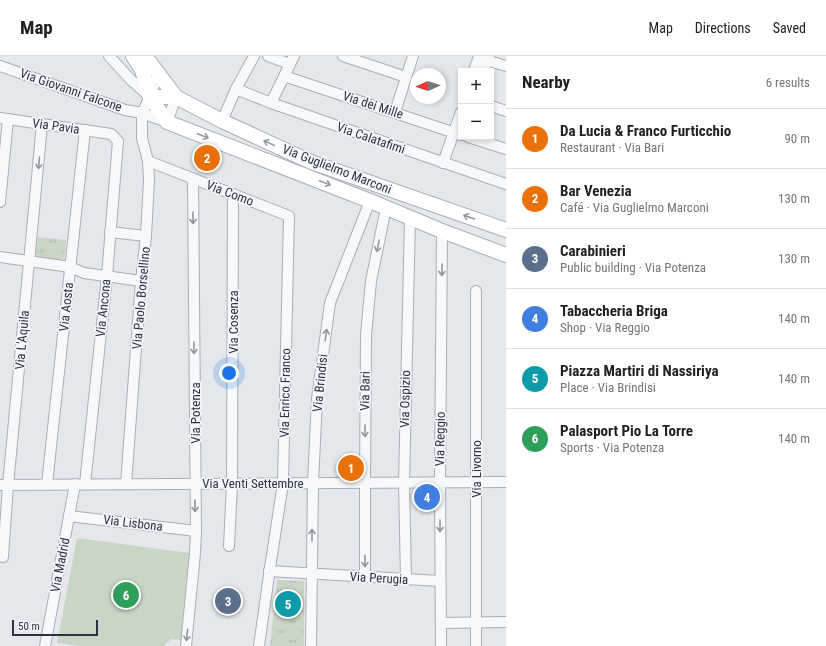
<!DOCTYPE html>
<html lang="en">
<head>
<meta charset="utf-8">
<style>
  :root { --surface:#fff; --page:#f2f2f2; --text:#202124; --muted:#757577; --line:#e0e0e0; --accent:#ea580c }
  body { margin:0; font-family:"Roboto Condensed",sans-serif; background:var(--page); color:var(--text) }
  .controls { position:absolute; right:12px; top:12px; display:grid; overflow:hidden; border-radius:0px; box-shadow:0 2px 6px #0003 }
  .controls button { width:36px; height:36px; display:grid; place-items:center; padding:0; border:0; border-bottom:1px solid var(--line); background:var(--surface); color:var(--text); font:20px sans-serif }
  .compass { position:absolute; left:410px; top:12px; width:36px; height:36px; border-radius:50%; background:var(--surface); box-shadow:0 2px 6px #0003; rotate:267deg }
  .scale { position:absolute; left:12px; bottom:10px; width:86px; box-sizing:border-box; padding-left:4px; border:2px solid #2b3445; border-top:0; font-size:11px; line-height:14px; white-space:nowrap; color:#2b3445; -webkit-text-stroke:3px #f4f6f9; paint-order:stroke }
  .you { position:absolute; left:229px; top:317px; width:14px; height:14px; margin:-10px; border:3px solid #fff; border-radius:50%; background:#1a73e8; box-shadow:0 0 0 6px #1a73e833 }
  .badge { display:grid; place-items:center; width:26px; height:26px; border-radius:50%; background:var(--accent); color:#fff; font-size:13px; font-weight:700 }
  .pin { position:absolute; translate:-50% -50%; border:2px solid #fff; box-shadow:0 1px 4px #0006 }
  .list { margin:0; padding:0; list-style:none }
  h2 { display:flex; justify-content:space-between; align-items:center; height:52px; margin:0; padding:0 16px; font-size:17px }
  h2 small { font-size:13px; font-weight:400; color:var(--muted) }
  .list li { display:grid; grid-template-columns:26px 1fr auto; gap:12px; align-items:center; box-sizing:border-box; height:60px; padding:0 16px; border-top:1px solid var(--line) }
  .list b { display:block; font-size:15px; white-space:nowrap }
  .list p { margin:0; font-size:13px; white-space:nowrap; color:var(--muted) }
  .list em { font-size:13px; font-style:normal; color:var(--muted) }
  .map { position:relative; flex:none; width:506px; height:590px; overflow:hidden }
  header { display:flex; align-items:center; gap:24px; box-sizing:border-box; height:56px; padding:0 20px; background:var(--surface); border-bottom:1px solid var(--line) }
  header strong { font-size:19px }
  nav { display:flex; gap:22px; margin-inline-start:auto; font-size:14px }
  main { display:flex }
  aside { flex:1; background:var(--surface) }
  .map>svg:first-child { display:block }
</style>
</head>
<body>
<header>
<strong>Map</strong>
<nav><a>Map</a><a>Directions</a><a>Saved</a></nav>
</header>
<main>
<div class="map">
<svg width="506" height="590" viewBox="0 0 506 590">
  <defs>
    <pattern id="grass-tufts" width="24" height="20" patternUnits="userSpaceOnUse"><rect width="24" height="20" fill="#c9d6c5"/><path d="M3 7l-1-3M5 7V3M7 7l1-3M15 17l-1-3M17 17v-4M19 17l1-3" fill="none" stroke="#adb8ab"/></pattern>
  </defs>
  <rect width="100%" height="100%" fill="#e4e7ec"/>
  <!-- grass -->
  <g fill="url(#grass-tufts)">
    <path d="M36 181 66 184 64 205 34 202Z"/>
    <path d="M277 524 304 525V590H270Z"/>
  </g>
  <!-- pitch -->
  <path fill="#c9d6c5" d="M77 482 189 497 181 584 171 583 163 590H80L57 587Z"/>
  <g fill="none" stroke-linecap="round" stroke-linejoin="round">
    <!-- street casing -->
    <g stroke="#a9aeb7" stroke-width="12">
      <g id="street">
        <path d="M109 0 131 24 150 41"/>
        <path d="M268 0 290 8"/>
        <path d="M343 0 406 21"/>
        <path d="M479 2 506 10"/>
        <path d="M0 10 125 54 142 57 167 66 176 41"/>
        <path d="M474 15 479 0"/>
        <path d="M484 15 489 0"/>
        <path d="M284 20 461 79"/>
        <path d="M236 33 271 47 506 128"/>
        <path d="M271 47 294 0"/>
        <path d="M491 50 506 55"/>
        <path d="M395 56 413 0"/>
        <path d="M0 62 111 78 118 85 107 220 85 428"/>
        <path d="M222 65 236 33 254 0"/>
        <path d="M468 81 506 93"/>
        <path d="M148 105 289 160 283 427 270 512 259 590"/>
        <path d="M443 107 461 56"/>
        <path d="M0 146 8 63"/>
        <path d="M110 176 146 180"/>
        <path d="M0 201 70 211 84 217 141 225"/>
        <path d="M476 235V590"/>
        <path d="M47 428 85 74"/>
        <path d="M126 428 141 225 146 180 149 124 148 105 142 82V57L150 41 158 18"/>
        <path d="M0 429 506 426"/>
        <path d="M69 460 196 475"/>
        <path d="M229 490 232 428 233 138"/>
        <path d="M3 501 8 429 42 68"/>
        <path d="M269 515 440 525"/>
        <path d="M365 521V427L366 279 371 225 386 152"/>
        <path d="M406 523 404 427 410 162"/>
        <path d="M441 567 506 566"/>
        <path d="M45 590 75 428"/>
        <path d="M186 590 195 497 196 475 193 123"/>
        <path d="M311 590 313 427 317 343 330 247 370 145"/>
        <path d="M441 590 440 427 442 175"/>
      </g>
    </g>
    <!-- secondary casing -->
    <g stroke="#a9aeb7" stroke-width="16">
      <g id="secondary">
        <path d="M133 0 142 14 150 41 167 66 370 145 442 175 506 199"/>
        <path d="M145 0 176 41"/>
        <path d="M150 41H176L222 65 311 106 506 174"/>
      </g>
    </g>
    <!-- street -->
    <use href="#street" stroke="#f7f8fa" stroke-width="10"/>
    <!-- secondary -->
    <use href="#secondary" stroke="#fff" stroke-width="14"/>
  </g>
  <!-- one-way arrows -->
  <defs><path id="oneway-shaft" d="M-6 0H5M1.5-3L5.5 0L1.5 3" fill="none" stroke-width="1.6" stroke-linecap="round" stroke-linejoin="round"/></defs>
  <g stroke="#959aa2">
    <use href="#oneway-shaft" transform="translate(203 80) rotate(21)"/>
    <use href="#oneway-shaft" transform="translate(269 87) rotate(-155)"/>
    <use href="#oneway-shaft" transform="translate(325 127) rotate(21)"/>
    <use href="#oneway-shaft" transform="translate(469 161) rotate(-161)"/>
  </g>
  <g stroke="#9196a0">
    <use href="#oneway-shaft" transform="translate(39 107) rotate(95)"/>
    <use href="#oneway-shaft" transform="translate(193 162) rotate(90)"/>
    <use href="#oneway-shaft" transform="translate(378 190) rotate(102)"/>
    <use href="#oneway-shaft" transform="translate(442 214) rotate(91)"/>
    <use href="#oneway-shaft" transform="translate(326 279) rotate(-82)"/>
    <use href="#oneway-shaft" transform="translate(194 292) rotate(90)"/>
    <use href="#oneway-shaft" transform="translate(365 375) rotate(90)"/>
    <use href="#oneway-shaft" transform="translate(195 450) rotate(89)"/>
    <use href="#oneway-shaft" transform="translate(440 470) rotate(90)"/>
    <use href="#oneway-shaft" transform="translate(312 479) rotate(-90)"/>
    <use href="#oneway-shaft" transform="translate(365 505) rotate(90)"/>
    <use href="#oneway-shaft" transform="translate(187 579) rotate(96)"/>
  </g>
  <g text-anchor="middle" dominant-baseline="central" stroke-width="3.5" stroke-linejoin="round" paint-order="stroke">
    <!-- street labels -->
    <g font-size="13" fill="#2b3445" stroke="#f4f6f9">
      <text transform="translate(71 34) rotate(19)">Via Giovanni Falcone</text>
      <text transform="translate(373 49) rotate(18)">Via dei Mille</text>
      <text transform="translate(56 70) rotate(8)">Via Pavia</text>
      <text transform="translate(371 82) rotate(19)">Via Calatafimi</text>
      <text transform="translate(337 113) rotate(21)">Via Guglielmo Marconi</text>
      <text transform="translate(230 137) rotate(21)">Via Como</text>
      <text transform="translate(141 242) rotate(-85)">Via Paolo Borsellino</text>
      <text transform="translate(66 251) rotate(-84)">Via Aosta</text>
      <text transform="translate(103 252) rotate(-84)">Via Ancona</text>
      <text transform="translate(233 266) rotate(-90)">Via Cosenza</text>
      <text transform="translate(22 284) rotate(-85)">Via L'Aquila</text>
      <text transform="translate(320 327) rotate(-84)">Via Brindisi</text>
      <text transform="translate(365 335) rotate(-89)">Via Bari</text>
      <text transform="translate(285 337) rotate(-89)">Via Enrico Franco</text>
      <text transform="translate(405 343) rotate(-89)">Via Ospizio</text>
      <text transform="translate(195 357) rotate(-90)">Via Potenza</text>
      <text transform="translate(440 383) rotate(-89)">Via Reggio</text>
      <text transform="translate(476 413) rotate(-90)">Via Livorno</text>
      <text x="253" y="427">Via Venti Settembre</text>
      <text transform="translate(133 467) rotate(7)">Via Lisbona</text>
      <text transform="translate(60 509) rotate(-79)">Via Madrid</text>
      <text transform="translate(379 522) rotate(3)">Via Perugia</text>
    </g>
  </g>
</svg>
<div class="controls">
<button>+</button>
<button>−</button>
</div>
<svg class="compass" viewBox="-18 -18 36 36"><path d="M0-13l5 13h-10z" fill="#e53935"/><path d="M0 13l5-13h-10z" fill="#757577"/></svg>
<div class="scale">50 m</div>
<div class="you"></div>
<div class="pin badge" style="left:351px;top:412px;background:#e8710a">1</div>
<div class="pin badge" style="left:207px;top:102px;background:#e8710a">2</div>
<div class="pin badge" style="left:228px;top:545px;background:#5c6f8a">3</div>
<div class="pin badge" style="left:427px;top:441px;background:#3f7fe0">4</div>
<div class="pin badge" style="left:288px;top:548px;background:#0f9aa8">5</div>
<div class="pin badge" style="left:126px;top:539px;background:#2e9e5b">6</div>
</div>
<aside>
<h2>Nearby<small>6 results</small></h2>
<ul class="list">
<li><span class="badge" style="background:#e8710a">1</span><div><b>Da Lucia &amp; Franco Furticchio</b><p>Restaurant · Via Bari</p></div><em>90 m</em></li>
<li><span class="badge" style="background:#e8710a">2</span><div><b>Bar Venezia</b><p>Café · Via Guglielmo Marconi</p></div><em>130 m</em></li>
<li><span class="badge" style="background:#5c6f8a">3</span><div><b>Carabinieri</b><p>Public building · Via Potenza</p></div><em>130 m</em></li>
<li><span class="badge" style="background:#3f7fe0">4</span><div><b>Tabaccheria Briga</b><p>Shop · Via Reggio</p></div><em>140 m</em></li>
<li><span class="badge" style="background:#0f9aa8">5</span><div><b>Piazza Martiri di Nassiriya</b><p>Place · Via Brindisi</p></div><em>140 m</em></li>
<li><span class="badge" style="background:#2e9e5b">6</span><div><b>Palasport Pio La Torre</b><p>Sports · Via Potenza</p></div><em>140 m</em></li>
</ul>
</aside>
</main>
</body>
</html>
